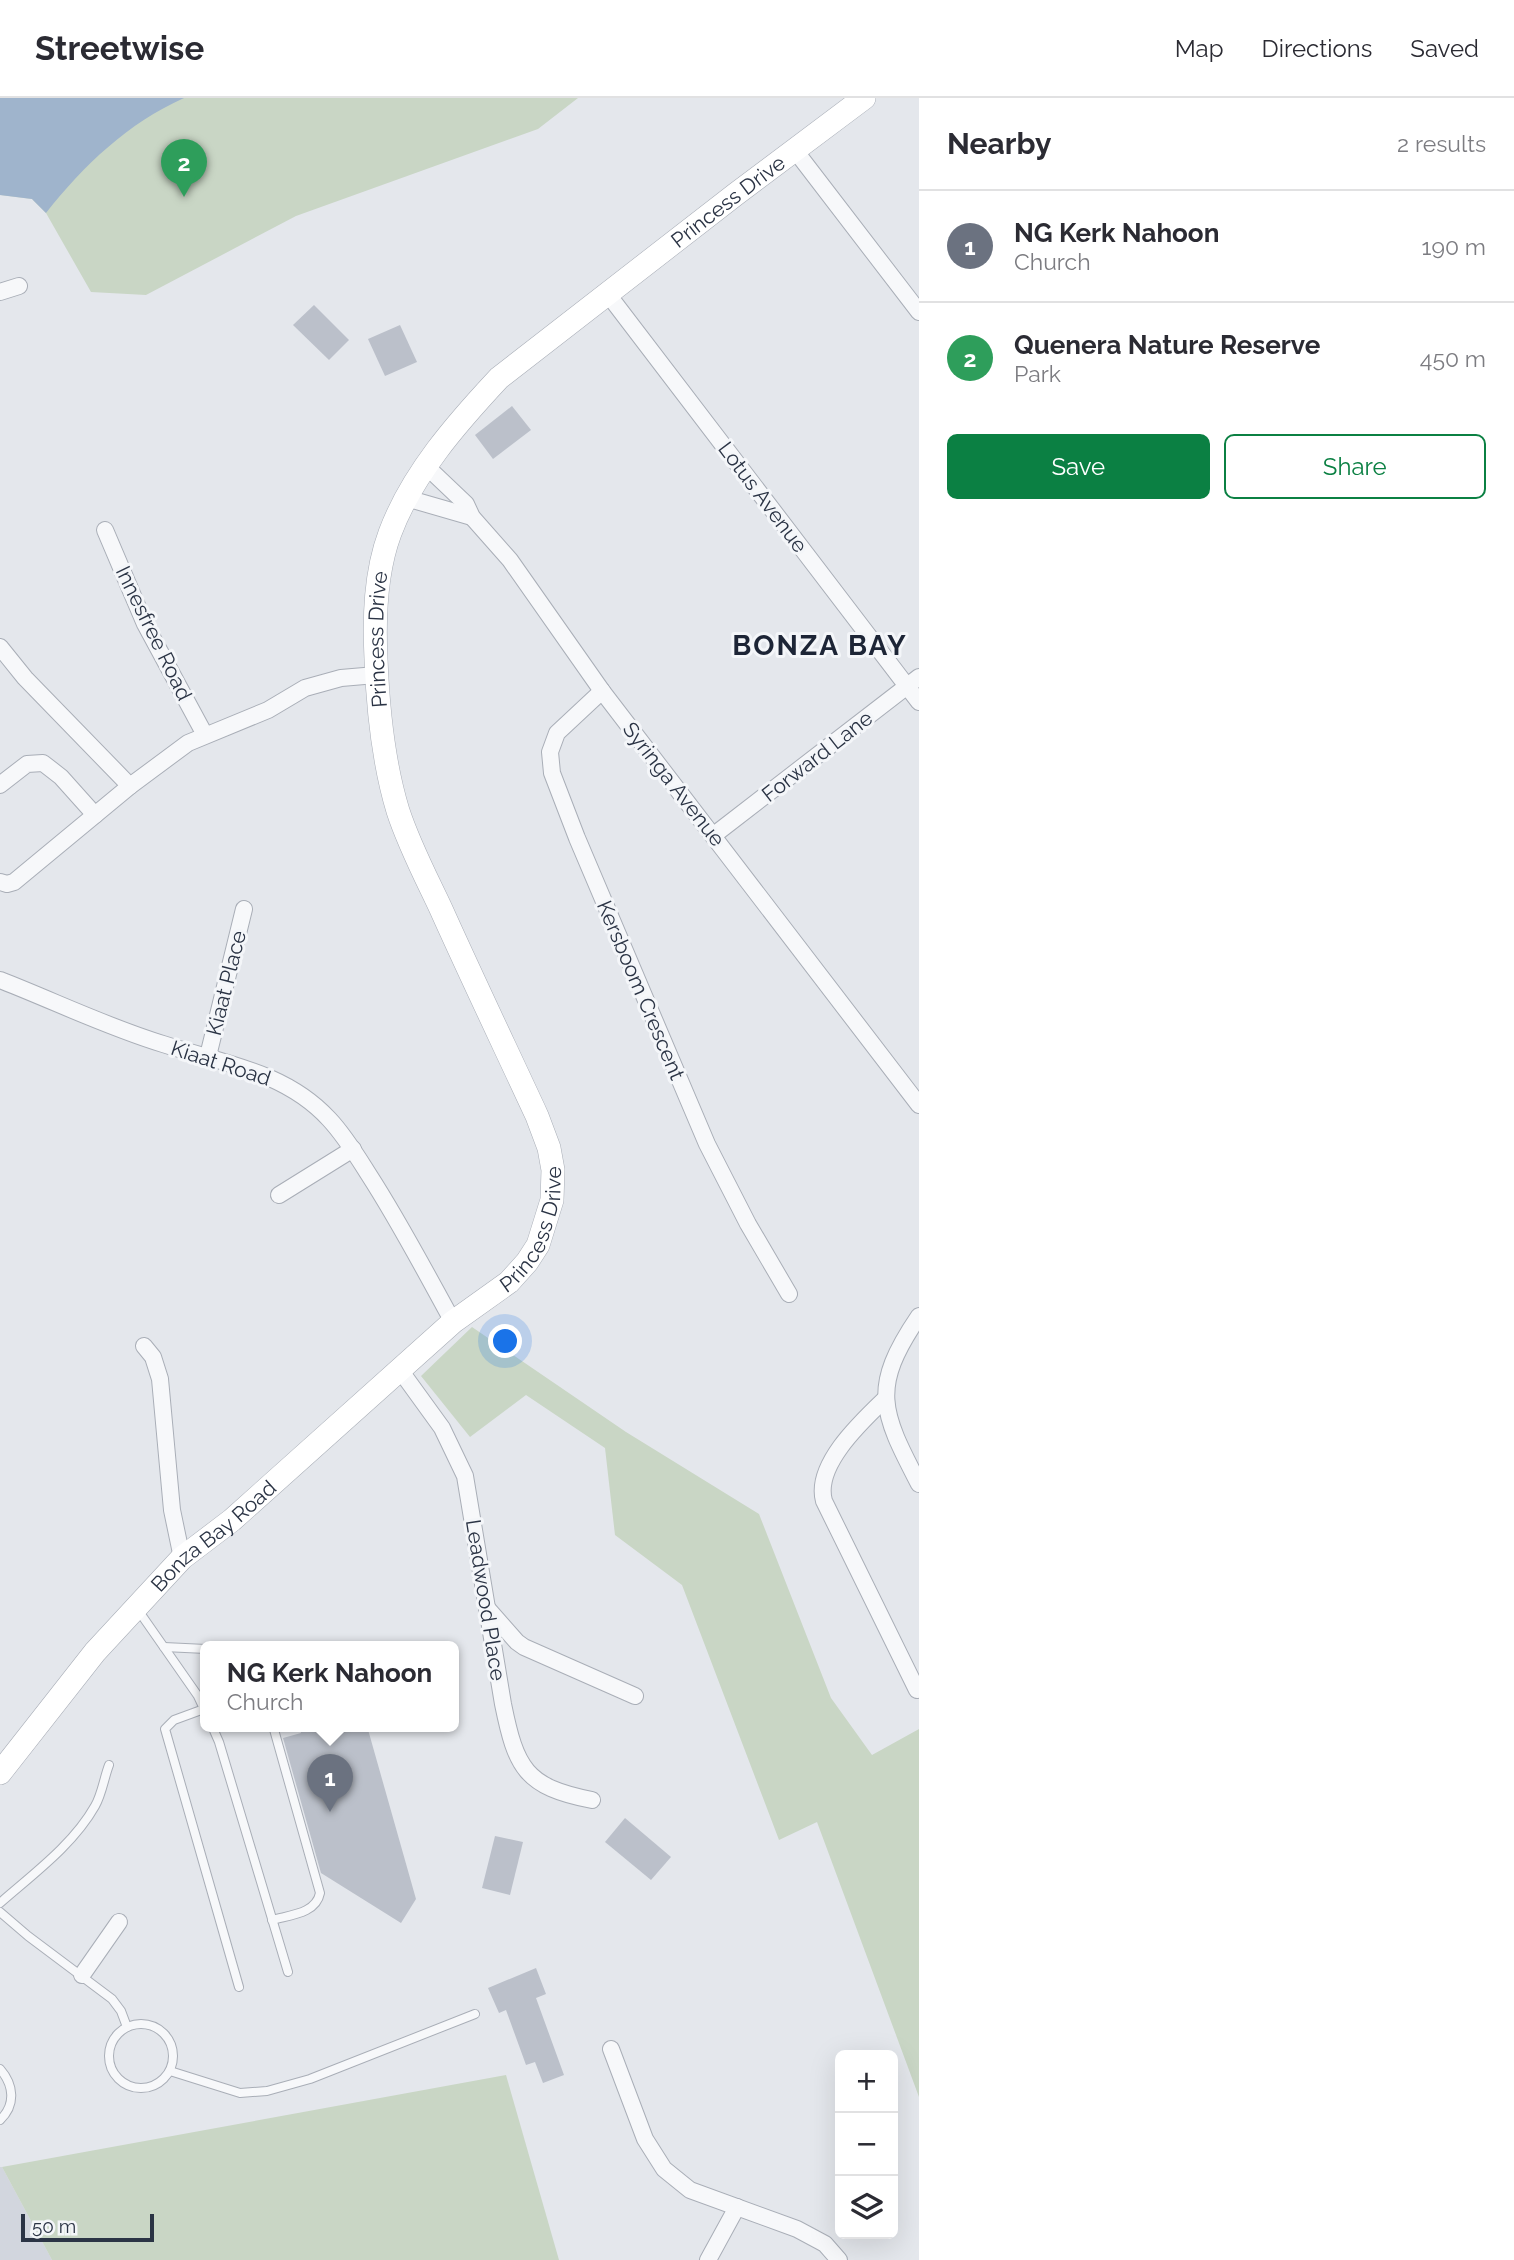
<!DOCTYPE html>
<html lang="en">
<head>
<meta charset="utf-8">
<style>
  :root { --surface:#fff; --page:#f2f2f3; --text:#2b2b33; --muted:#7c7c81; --line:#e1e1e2; --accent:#0b8043 }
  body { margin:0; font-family:Raleway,sans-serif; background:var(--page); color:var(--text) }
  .controls { position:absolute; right:21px; bottom:21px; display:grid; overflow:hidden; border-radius:10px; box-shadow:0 7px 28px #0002 }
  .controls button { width:63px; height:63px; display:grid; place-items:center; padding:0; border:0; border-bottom:2px solid var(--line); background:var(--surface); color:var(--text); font:35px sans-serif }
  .scale { position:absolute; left:21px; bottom:18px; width:133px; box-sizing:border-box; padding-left:7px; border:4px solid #2b3445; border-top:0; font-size:19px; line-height:24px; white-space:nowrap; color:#2b3445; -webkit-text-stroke:5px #f4f6f9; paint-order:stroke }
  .you { position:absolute; left:506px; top:1244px; width:24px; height:24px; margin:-18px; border:5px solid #fff; border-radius:50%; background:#1a73e8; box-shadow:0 0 0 10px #1a73e833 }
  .badge { display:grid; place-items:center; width:46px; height:46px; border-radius:50%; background:var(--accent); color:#fff; font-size:23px; font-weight:700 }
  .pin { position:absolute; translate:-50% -58px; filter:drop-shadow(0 2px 4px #0008) }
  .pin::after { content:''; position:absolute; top:37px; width:24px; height:21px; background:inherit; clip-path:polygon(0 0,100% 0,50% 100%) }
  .popup { position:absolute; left:200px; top:1543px; width:259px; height:91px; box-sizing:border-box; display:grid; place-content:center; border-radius:10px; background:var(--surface); filter:drop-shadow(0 2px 5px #0005); font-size:23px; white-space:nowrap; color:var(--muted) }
  .popup b { font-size:26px; color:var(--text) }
  .popup::after { content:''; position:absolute; left:50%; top:100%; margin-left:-14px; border:14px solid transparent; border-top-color:var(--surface) }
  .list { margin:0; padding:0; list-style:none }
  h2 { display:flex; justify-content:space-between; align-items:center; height:91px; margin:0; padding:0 28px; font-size:30px }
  h2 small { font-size:23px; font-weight:400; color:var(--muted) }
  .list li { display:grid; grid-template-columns:46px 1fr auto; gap:21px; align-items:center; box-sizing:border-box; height:112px; padding:0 28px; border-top:2px solid var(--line) }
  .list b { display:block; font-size:26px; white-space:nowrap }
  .list p { margin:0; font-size:23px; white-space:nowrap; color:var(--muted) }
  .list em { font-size:23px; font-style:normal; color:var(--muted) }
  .actions { display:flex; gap:14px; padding:21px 28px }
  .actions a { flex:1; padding:16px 0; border:2px solid var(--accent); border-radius:10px; text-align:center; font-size:24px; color:var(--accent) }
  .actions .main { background:var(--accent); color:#fff }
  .icon { flex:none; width:38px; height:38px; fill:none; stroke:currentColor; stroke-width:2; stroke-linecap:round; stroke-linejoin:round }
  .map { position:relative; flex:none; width:919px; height:2162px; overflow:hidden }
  header { display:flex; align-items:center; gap:42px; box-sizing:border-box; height:98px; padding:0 35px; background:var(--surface); border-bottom:2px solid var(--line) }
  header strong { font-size:33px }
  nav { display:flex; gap:38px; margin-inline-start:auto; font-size:24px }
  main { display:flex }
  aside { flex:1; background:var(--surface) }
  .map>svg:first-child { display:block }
</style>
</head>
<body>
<header>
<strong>Streetwise</strong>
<nav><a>Map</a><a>Directions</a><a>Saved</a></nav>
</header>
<main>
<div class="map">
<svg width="919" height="2162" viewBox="0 0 919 2162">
  <rect width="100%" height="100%" fill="#e4e7ec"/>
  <!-- built -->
  <path fill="#d2d6de" d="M0 2069H2L52 2162H0Z"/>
  <!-- green -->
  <g fill="#c9d6c5">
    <path d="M0 0H578L538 31 296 118 146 197 91 194 46 115 32 101 0 97Z"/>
    <path d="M472 1229 626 1334 759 1416 831 1600 872 1657 919 1631V1999L817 1724 779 1742 682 1487 615 1437 605 1350 526 1297 470 1339 421 1278Z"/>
    <path d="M506 1977 559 2162H52L2 2069Z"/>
  </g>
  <!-- water -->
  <path fill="#9fb4cc" d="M0 0H184C128 25 84 67 46 115L32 101 0 97Z"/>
  <!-- building -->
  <g fill="#bbc0ca">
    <path d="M314 207 349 242 329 262 293 227Z"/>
    <path d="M400 227 417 264 385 278 368 241Z"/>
    <path d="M512 308 531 332 493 361 475 337Z"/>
    <path d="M299 1628H367L416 1801 401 1825 321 1775 283 1640 301 1635Z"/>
    <path d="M625 1720 671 1759 651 1782 605 1744Z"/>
    <path d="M495 1738 523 1744 510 1797 482 1790Z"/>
    <path d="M536 1870 546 1896 536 1900 564 1977 543 1985 535 1964 526 1967 506 1912 499 1915 488 1890Z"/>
  </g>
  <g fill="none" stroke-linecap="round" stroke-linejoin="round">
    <!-- lane casing -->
    <g stroke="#a9aeb7" stroke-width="10">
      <g id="lane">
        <path d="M138 1512 198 1598 206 1615"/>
        <path d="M164 1549 206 1551"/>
        <path d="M204 1611 174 1622 165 1631 239 1889"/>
        <path d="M212 1628 219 1644 288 1874"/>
        <path d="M0 1805C33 1776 73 1747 95 1708 102 1696 104 1680 109 1667"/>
        <path d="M0 1814 28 1838 112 1901 121 1913 127 1929"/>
        <path d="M272 1822C289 1817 316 1816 320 1795L273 1628"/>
        <circle cx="141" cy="1958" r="32"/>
        <path d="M0 1971C14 1987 16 2007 0 2022"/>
        <path d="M170 1973 240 1995 267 1993 310 1981 475 1916"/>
      </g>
    </g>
    <!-- street casing -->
    <g stroke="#a9aeb7" stroke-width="18">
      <g id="street">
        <path d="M794 51 919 214"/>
        <path d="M0 194 19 188"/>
        <path d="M607 195 919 604"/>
        <path d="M426 368 466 406 472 419 510 462 602 593 919 1007"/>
        <path d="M406 400 472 419"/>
        <path d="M105 432 145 526 205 637"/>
        <path d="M0 549 25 580 130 688 188 645 268 612 305 590 341 580 376 577"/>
        <path d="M602 593 557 635 550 654 552 675 577 740 707 1046 748 1126 789 1196"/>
        <path d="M0 687 27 666 43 665 61 679 95 717"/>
        <path d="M714 737 919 579"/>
        <path d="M0 784 7 786 14 784 130 688"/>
        <path d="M0 882C54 903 107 929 163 946 221 965 285 973 329 1021 345 1038 357 1058 369 1077 400 1125 426 1175 453 1224"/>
        <path d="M208 958 244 811"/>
        <path d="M279 1097 353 1051"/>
        <path d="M919 1218C870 1290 881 1313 919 1386"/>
        <path d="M144 1248 153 1259 160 1281 172 1412 182 1460"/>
        <path d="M400 1272 442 1330 465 1378 503 1606C516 1670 525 1689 592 1702"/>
        <path d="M886 1300C862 1323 814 1367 824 1403L917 1592"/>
        <path d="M487 1510 517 1544 524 1549 635 1598"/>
        <path d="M82 1877 119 1824"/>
        <path d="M611 1951 645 2041 664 2071 690 2092 797 2131 825 2146 839 2162"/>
        <path d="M708 2162 737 2109"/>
      </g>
    </g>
    <!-- secondary casing -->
    <g stroke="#a9aeb7" stroke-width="24">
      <g id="secondary">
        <path id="s1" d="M0 1675 95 1554 182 1460 232 1422 453 1224 509 1184 527 1164 538 1147 552 1102 553 1072 549 1050 537 1018C505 949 472 880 441 811 426 779 409 747 398 713 383 664 378 613 376 561 374 520 375 475 390 435 412 376 457 325 499 280L736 96 864 0"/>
      </g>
    </g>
    <!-- lane -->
    <use href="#lane" stroke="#f7f8fa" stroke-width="8"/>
    <!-- street -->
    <use href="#street" stroke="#f7f8fa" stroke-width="16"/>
    <!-- secondary -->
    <use href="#secondary" stroke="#fff" stroke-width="23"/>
  </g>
  <g text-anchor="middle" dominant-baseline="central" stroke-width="6" stroke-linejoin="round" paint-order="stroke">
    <!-- street labels -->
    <g font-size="21" fill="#2b3445" stroke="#f4f6f9">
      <text stroke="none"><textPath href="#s1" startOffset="1988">Princess Drive</textPath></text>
      <text transform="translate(763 399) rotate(53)">Lotus Avenue</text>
      <text transform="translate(154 535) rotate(64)">Innesfree Road</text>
      <text stroke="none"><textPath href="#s1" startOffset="1400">Princess Drive</textPath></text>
      <text transform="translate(817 658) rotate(-38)">Forward Lane</text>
      <text transform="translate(674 686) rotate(52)">Syringa Avenue</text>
      <text transform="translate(226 885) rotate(-76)">Kiaat Place</text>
      <text transform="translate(641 892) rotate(67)">Kersboom Crescent</text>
      <text transform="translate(221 965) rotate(18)">Kiaat Road</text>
      <text stroke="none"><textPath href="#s1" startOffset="770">Princess Drive</textPath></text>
      <text stroke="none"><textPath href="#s1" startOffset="320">Bonza Bay Road</textPath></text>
      <text transform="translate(486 1502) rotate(81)">Leadwood Place</text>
    </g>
    <!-- district labels -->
    <g font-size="28" font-weight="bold" letter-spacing="2" fill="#1d2536" stroke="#f4f6f9">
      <text x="820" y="547">BONZA BAY</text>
    </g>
  </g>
</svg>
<div class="controls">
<button>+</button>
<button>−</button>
<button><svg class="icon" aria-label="layers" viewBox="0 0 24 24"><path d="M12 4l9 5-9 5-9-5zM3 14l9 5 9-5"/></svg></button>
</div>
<div class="scale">50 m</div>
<div class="you"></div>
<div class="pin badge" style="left:330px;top:1714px;background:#6b7280">1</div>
<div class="popup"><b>NG Kerk Nahoon</b>Church</div>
<div class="pin badge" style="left:184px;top:99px;background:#2e9e5b">2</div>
</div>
<aside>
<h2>Nearby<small>2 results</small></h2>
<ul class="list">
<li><span class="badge" style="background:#6b7280">1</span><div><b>NG Kerk Nahoon</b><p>Church</p></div><em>190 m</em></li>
<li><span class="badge" style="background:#2e9e5b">2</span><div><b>Quenera Nature Reserve</b><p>Park</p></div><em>450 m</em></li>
</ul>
<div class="actions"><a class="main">Save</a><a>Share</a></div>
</aside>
</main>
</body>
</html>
